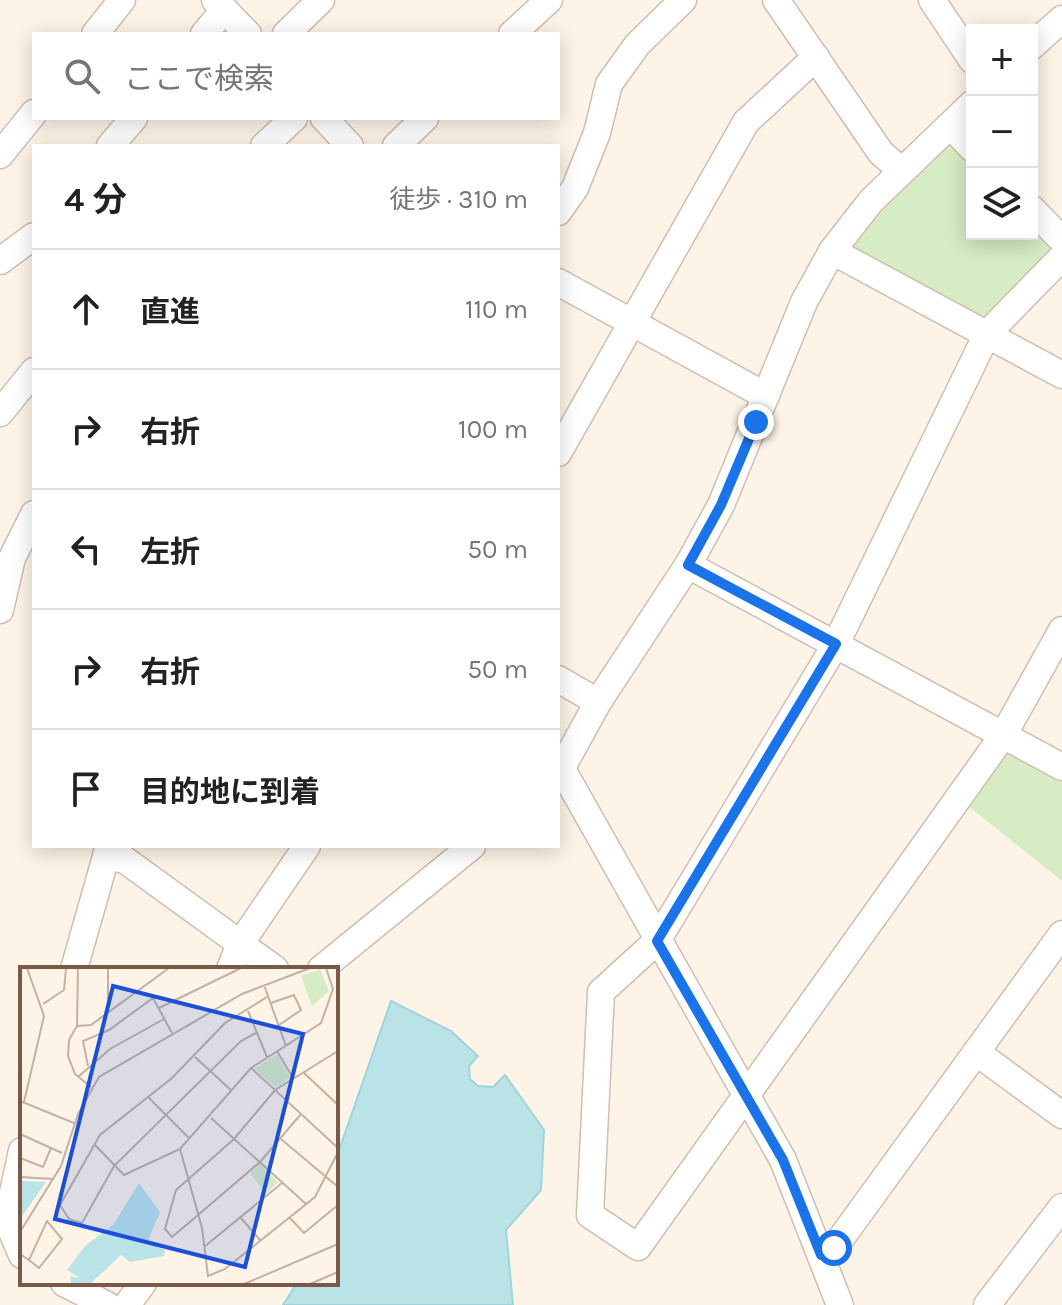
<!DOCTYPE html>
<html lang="ja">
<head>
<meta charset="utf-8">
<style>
  :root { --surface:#fff; --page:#f2f2f2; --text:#222; --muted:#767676; --line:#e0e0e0 }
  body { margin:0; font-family:Karla,"Noto Sans JP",sans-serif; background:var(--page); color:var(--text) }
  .controls { position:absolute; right:24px; top:24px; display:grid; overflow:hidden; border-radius:0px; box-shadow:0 4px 20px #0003 }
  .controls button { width:72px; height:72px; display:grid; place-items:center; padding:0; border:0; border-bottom:2px solid var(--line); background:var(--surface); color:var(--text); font:40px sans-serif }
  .stop { position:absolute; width:24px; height:24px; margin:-18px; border:6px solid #1a73e8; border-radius:50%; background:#fff }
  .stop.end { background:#1a73e8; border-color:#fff; box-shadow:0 2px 8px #0008 }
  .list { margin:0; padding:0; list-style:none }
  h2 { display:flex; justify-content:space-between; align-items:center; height:104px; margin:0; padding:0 32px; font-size:34px }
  h2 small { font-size:26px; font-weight:400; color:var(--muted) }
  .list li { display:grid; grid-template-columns:52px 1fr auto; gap:24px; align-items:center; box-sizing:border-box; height:120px; padding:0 32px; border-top:2px solid var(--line) }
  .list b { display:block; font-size:30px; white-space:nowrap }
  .list em { font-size:26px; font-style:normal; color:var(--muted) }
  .icon { flex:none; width:44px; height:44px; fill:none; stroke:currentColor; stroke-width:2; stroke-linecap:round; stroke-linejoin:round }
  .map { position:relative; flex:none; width:1062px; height:1305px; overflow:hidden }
  .search { position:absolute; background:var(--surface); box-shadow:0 4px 20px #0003; left:32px; top:32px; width:528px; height:88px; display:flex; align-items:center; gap:20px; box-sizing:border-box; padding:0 28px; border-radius:0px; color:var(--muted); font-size:30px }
  .panel { position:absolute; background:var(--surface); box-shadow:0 4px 20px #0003; left:32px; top:144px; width:528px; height:704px; border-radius:0px }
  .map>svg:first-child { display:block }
</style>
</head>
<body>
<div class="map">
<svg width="1062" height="1305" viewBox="0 0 1062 1305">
  <rect width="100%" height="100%" fill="#fdf4e7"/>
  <!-- green -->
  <g fill="#d6ecc4">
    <path d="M952 139 972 157V234H1032V223L1053 246 1054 254 989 320 976 321 850 251 851 243Z"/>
    <path d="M1009 746 1062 777V881L968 806Z"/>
  </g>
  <!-- water -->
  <path fill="#bae3e8" stroke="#a0d3da" stroke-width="2" d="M391 1001 451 1031 478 1056 469 1066 470 1079 478 1086 493 1087 505 1075 544 1130 541 1190 506 1230 513 1305H283L297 1283H336V1159Z"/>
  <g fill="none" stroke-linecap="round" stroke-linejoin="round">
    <!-- minor casing -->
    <g stroke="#d2bdaf" stroke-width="29">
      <g id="minor">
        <path d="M215 0 248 34"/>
        <path d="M776 0 881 153 902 171"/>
        <path d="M932 0 972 60"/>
        <path d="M95 34 122 0"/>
        <path d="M204 34 224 10"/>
        <path d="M286 34 321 0"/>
        <path d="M512 34 549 0"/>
        <path d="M1032 46 1062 19"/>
        <path d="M324 118 350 146"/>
        <path d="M951 126 972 148"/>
        <path d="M110 146 134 118"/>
        <path d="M264 146 294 118"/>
        <path d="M396 146 425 118"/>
        <path d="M0 155 34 113"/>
        <path d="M1032 209 1062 240"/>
        <path d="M558 212 575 188 597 133 609 84 637 45 683 0"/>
        <path d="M832 251 1062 375"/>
        <path d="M1062 257 987 334 836 644 657 941 601 992 590 1215 638 1247 1004 734 1062 630"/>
        <path d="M0 261 34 236"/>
        <path d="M558 282 766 396"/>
        <path d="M0 413 34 371"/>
        <path d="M558 453 746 122 816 57"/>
        <path d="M688 565 1062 767"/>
        <path d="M0 610 12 558 34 514"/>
        <path d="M558 679 598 702"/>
        <path d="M563 771 783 1160 840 1305"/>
        <path d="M558 775 598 702 688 565 721 505 804 302 832 251 871 201 972 104"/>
        <path d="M106 856 125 860 275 969"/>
        <path d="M74 969 109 846"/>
        <path d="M230 969 240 944 307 846"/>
        <path d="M321 969 472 846"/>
        <path d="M976 1052 1062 1115"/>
        <path d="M22 1151 7 1220 22 1255"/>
        <path d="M821 1255 834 1248 1062 934"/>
        <path d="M64 1283 107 1305"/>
        <path d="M127 1305 143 1283"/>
        <path d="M987 1305 1062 1207"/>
      </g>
    </g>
    <!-- minor -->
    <use href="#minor" stroke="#fff" stroke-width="26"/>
  </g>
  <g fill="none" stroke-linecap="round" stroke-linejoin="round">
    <!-- route -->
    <path stroke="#1a73e8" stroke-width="10" d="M756 422 721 505 688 565 836 644 657 941 783 1160 821 1255 834 1248"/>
  </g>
  <!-- overview -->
  <g transform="translate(20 967)">
    <rect width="318" height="318" fill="#fdf4e7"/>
    <path d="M300 2 309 24 292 39 281 9ZM257 87 270 110 256 121 234 102ZM240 197 258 215 246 227 230 206Z" fill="#d6ecc4"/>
    <path d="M0 214 26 215 0 252ZM119 216 140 245 127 276 145 283 144 289 110 295 101 288 70 317H51L50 309 60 311 47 303 65 279 94 257Z" fill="#bae3e8"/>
    <path fill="none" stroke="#c4b1a3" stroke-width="2" d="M58 1 57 59 49 73 48 89 55 107 71 120M88 1V46M244 18 266 79M251 36 274 28 281 43 259 58M23 37 44 23 46 1M139 41 221 1M228 44 247 90M57 59 71 58 149 1M236 66 221 74 94 199 62 256 49 252 40 238 80 168 152 111 205 56 247 30M257 84 273 111M175 90 212 124M68 99 63 74 89 63 133 31 152 66M231 101 318 181M283 105 318 138M58 110 90 82 144 52M128 130 169 171M0 134 54 156M4 135 24 49 7 1M281 147 240 195 178 248 152 270 145 262 156 223 214 172 255 123 318 84M191 151 286 237M0 167 42 186M261 172 318 220M74 177 104 208 160 182 231 101 301 56 313 22 306 1M160 182 182 261 188 309 205 302 295 230 318 185M0 191 23 200 31 181M0 210 34 212M221 251 240 273M270 251 284 266 318 238M0 265 41 199 58 147 79 110 222 27 290 1M184 280 262 216M0 287 9 293 27 254 42 272 19 301 9 293M224 317 318 277M290 317 318 305"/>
    <path fill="#1d4ed8" fill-opacity="0.15" stroke="#1d4ed8" stroke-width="4" d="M93 19 283 67 225 300 35 252Z"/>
    <rect width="318" height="318" fill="none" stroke="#78594a" stroke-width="4"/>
  </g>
</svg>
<div class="controls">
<button>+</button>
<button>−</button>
<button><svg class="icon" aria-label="layers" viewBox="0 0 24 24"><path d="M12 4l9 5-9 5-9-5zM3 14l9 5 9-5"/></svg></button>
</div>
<div class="stop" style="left:834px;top:1248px"></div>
<div class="stop end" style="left:756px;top:422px"></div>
<div class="search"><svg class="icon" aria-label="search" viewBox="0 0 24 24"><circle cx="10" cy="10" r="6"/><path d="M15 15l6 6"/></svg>ここで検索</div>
<section class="panel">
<h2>4 分<small>徒歩 · 310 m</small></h2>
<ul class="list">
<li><svg class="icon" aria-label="ahead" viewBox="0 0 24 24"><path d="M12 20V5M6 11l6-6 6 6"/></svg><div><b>直進</b></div><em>110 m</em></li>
<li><svg class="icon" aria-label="right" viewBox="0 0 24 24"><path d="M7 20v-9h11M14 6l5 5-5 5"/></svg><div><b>右折</b></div><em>100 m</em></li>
<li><svg class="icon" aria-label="left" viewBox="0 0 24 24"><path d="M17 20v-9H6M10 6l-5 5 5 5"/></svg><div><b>左折</b></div><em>50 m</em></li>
<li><svg class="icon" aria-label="right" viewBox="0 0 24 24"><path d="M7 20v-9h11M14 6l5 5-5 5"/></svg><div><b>右折</b></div><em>50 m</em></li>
<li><svg class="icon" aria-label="arrive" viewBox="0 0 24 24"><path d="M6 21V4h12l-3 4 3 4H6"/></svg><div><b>目的地に到着</b></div></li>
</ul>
</section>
</div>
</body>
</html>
